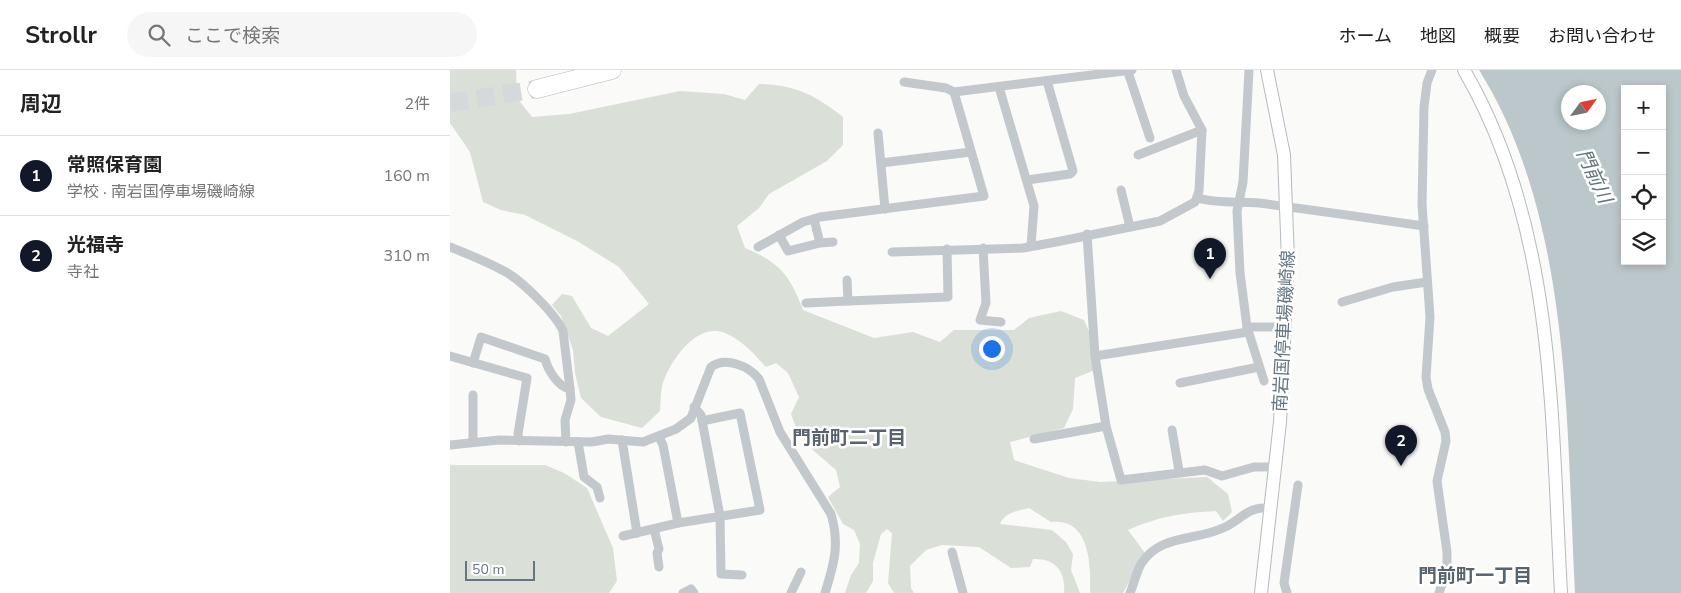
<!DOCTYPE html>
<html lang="ja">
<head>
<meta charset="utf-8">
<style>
  :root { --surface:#fff; --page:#f6f6f6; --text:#222; --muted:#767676; --line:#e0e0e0; --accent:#111827 }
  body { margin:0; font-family:"Nunito Sans","Noto Sans JP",sans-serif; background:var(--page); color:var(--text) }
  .controls { position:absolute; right:15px; top:15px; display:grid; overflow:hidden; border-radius:0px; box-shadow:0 2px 8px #0003 }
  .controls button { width:45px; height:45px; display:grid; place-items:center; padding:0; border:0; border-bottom:1px solid var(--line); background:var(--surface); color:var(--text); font:25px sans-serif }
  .compass { position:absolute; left:1111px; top:15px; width:45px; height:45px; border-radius:50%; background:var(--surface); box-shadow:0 2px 8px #0003; rotate:57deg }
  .scale { position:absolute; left:15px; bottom:12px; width:70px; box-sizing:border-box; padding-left:5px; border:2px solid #657683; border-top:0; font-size:14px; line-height:18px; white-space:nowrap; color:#657683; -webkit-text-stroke:4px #fff; paint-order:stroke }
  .you { position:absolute; left:541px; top:278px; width:18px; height:18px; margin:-12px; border:4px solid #fff; border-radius:50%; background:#1a73e8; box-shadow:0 0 0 8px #1a73e833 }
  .badge { display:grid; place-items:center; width:32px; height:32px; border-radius:50%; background:var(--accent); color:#fff; font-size:16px; font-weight:700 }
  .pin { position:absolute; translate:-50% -41px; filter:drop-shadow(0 1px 2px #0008) }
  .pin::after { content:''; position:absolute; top:26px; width:18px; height:15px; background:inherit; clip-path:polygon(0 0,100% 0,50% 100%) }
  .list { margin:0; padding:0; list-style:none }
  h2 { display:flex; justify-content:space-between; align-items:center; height:65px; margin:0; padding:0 20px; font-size:21px }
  h2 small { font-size:16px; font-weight:400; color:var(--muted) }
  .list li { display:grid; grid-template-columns:32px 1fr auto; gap:15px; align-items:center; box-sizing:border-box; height:80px; padding:0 20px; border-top:1px solid var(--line) }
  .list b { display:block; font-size:19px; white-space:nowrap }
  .list p { margin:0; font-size:16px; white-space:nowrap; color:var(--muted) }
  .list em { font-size:16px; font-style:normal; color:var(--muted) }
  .icon { flex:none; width:28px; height:28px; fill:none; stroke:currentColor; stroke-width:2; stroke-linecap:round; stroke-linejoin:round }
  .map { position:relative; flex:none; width:1231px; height:523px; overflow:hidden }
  header { display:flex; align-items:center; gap:30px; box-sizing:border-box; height:70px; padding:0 25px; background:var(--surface); border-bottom:1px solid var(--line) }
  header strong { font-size:24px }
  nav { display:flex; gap:28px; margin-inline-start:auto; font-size:18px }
  .search { width:350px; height:45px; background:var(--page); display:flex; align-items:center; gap:12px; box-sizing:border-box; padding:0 18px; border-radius:28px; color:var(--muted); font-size:19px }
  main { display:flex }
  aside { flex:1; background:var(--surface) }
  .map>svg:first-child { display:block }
</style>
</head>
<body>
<header>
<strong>Strollr</strong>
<div class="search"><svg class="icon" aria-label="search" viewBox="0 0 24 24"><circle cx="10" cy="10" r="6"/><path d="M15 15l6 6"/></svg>ここで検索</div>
<nav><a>ホーム</a><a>地図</a><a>概要</a><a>お問い合わせ</a></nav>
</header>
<main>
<aside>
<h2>周辺<small>2件</small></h2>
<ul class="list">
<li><span class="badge">1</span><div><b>常照保育園</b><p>学校 · 南岩国停車場磯崎線</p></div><em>160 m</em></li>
<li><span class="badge">2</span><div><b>光福寺</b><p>寺社</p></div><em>310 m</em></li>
</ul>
</aside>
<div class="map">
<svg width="1231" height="523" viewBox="0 0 1231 523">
  <rect width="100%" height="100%" fill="#fafaf8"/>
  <!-- green -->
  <g fill="#dadfd7">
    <path d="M0 0H66L67 28 82 47 119 44 230 21 274 24 295 30 309 14C345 15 365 25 393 47V75L377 91 319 124 309 138 287 156 295 178C329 192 340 205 353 240L424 268 463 262 490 272 504 260H564L579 248 611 241 634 250 641 266 645 300 625 308 623 339 614 358 560 372 564 390 619 408 650 412 757 407 778 424 782 442 773 451 766 441C732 443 710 446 678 460L695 483 673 523H640C641 495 640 447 601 452L579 438C568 441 555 442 550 454L602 460 616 472 623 484 621 500 630 523H614C616 502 606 488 583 489L580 497 561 498 529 477 492 475 476 480 460 496 461 518 464 523H444L438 513 442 463 437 459 431 464 423 493V511L416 523H395L401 505 409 493 410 474 404 460 393 454 378 427 390 417 386 400 364 381 348 363 341 344 349 327 338 303 326 293 316 297C304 284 292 270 275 263 247 252 222 289 214 310 210 319 211 332 210 341L192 358 151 347 131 328 125 303 123 280 111 246 102 235 112 224 122 226 141 258 158 266 199 234 169 197 129 172 75 145 51 140 33 132 20 82 0 53Z"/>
    <path d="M0 395H95L114 403 137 418 163 478 167 511 159 523H0Z"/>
  </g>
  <!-- water -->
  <path fill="#bbc7cb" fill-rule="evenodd" d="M1029 0H1231V523H1125C1116 353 1122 148 1029 0ZM1175 19H1212V191H1175ZM1118 22H1148V52H1118Z"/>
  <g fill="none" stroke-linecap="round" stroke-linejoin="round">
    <!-- highway-tunnel -->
    <path stroke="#d5d9db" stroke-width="18" stroke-dasharray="18 9" stroke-linecap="butt" d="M0 33 87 19"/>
    <!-- secondary casing -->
    <g stroke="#b3babf" stroke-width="14">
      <g id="secondary">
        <path d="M1014 0C1106 158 1101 346 1111 523"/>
        <path d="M811 523 830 352 838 190 834 85 817 0"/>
      </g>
    </g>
    <!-- highway casing -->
    <g stroke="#b4b9bd" stroke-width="19">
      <path id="highway" d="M87 19 162 0"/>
    </g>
    <!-- street -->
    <g stroke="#c3c8cc" stroke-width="9">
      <path d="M799 0 793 112 787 141 790 203 797 257H835"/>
      <path d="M982 0 977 13 974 37 972 134 980 247 976 307 978 319 995 362 996 371 987 411 997 482V499L989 523"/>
      <path d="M678 2 700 68"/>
      <path d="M454 12 496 18 504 22"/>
      <path d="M549 17 584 136 581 176"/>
      <path d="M428 63 435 139"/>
      <path d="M688 85 752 60"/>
      <path d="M431 93 521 82"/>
      <path d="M577 110 620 104 623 101 597 11"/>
      <path d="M671 120 680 157"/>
      <path d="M748 128C767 134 790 131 809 133 864 140 919 148 974 156"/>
      <path d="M364 149 370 173 383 172"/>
      <path d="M637 164 645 286 656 356 671 410 755 400 772 406 804 397H825"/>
      <path d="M329 165 338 181 370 173"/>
      <path d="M0 177C18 184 37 192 54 201 71 210 105 243 113 261L120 319 121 330 115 350 116 372"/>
      <path d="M308 177 353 152 370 147 534 126 504 22 682 0"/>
      <path d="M533 178 536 233 530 250 551 252"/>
      <path d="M442 182 573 178 606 172 710 151 745 132 749 121 752 60 734 26 726 0"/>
      <path d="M398 231 498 227 497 179"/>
      <path d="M892 232 943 217 977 212"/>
      <path d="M356 233 398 231 397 210"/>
      <path d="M797 257 814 311"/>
      <path d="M0 286 77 308 68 364 69 371"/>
      <path d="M645 286 798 262"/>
      <path d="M23 293 31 267 95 289C98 300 108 317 120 319"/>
      <path d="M730 313 809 297"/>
      <path d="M244 337 251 345 270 446 271 504 292 505"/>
      <path d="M722 360 729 401"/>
      <path d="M209 367 213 375 228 453"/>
      <path d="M584 369 656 356"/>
      <path d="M172 370 187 463"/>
      <path d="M23 372V325"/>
      <path d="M128 372 134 407 147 417 150 428"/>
      <path d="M0 375 49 370 142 372 158 369 193 372 226 359 241 348 261 297C275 286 299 296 309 309L330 362 381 444C390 474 384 494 375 523"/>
      <path d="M204 459 209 479 207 483 209 497"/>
      <path d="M173 466 228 453 310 440 290 343 252 351"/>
      <path d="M502 482 513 523"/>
      <path d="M233 523 241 519 244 523"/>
      <path d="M341 523 351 502"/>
      <path d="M680 523C684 514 686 503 691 494 709 464 746 471 773 458 793 449 796 436 821 438"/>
      <path d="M837 523 834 513 848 415"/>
    </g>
    <!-- secondary -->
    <use href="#secondary" stroke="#fff" stroke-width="12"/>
    <!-- highway -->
    <use href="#highway" stroke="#fff" stroke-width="18"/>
  </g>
  <g text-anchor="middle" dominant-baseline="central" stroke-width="5" stroke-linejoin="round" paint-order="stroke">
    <!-- street labels -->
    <g font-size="18" fill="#657683" stroke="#fff">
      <text transform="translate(834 261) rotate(-87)">南岩国停車場磯崎線</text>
    </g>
    <!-- water labels -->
    <g font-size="19" font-style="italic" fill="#60757c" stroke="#fff">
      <text transform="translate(1144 106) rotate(65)">門前川</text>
    </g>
    <!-- neighbourhood labels -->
    <g font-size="19" font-weight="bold" fill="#57646e" stroke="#fff">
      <text x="399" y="368">門前町二丁目</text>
      <text x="1025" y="506">門前町一丁目</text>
    </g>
  </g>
</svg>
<div class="controls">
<button>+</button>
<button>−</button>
<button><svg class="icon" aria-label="locate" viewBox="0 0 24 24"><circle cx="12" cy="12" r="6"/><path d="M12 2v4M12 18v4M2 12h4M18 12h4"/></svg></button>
<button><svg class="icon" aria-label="layers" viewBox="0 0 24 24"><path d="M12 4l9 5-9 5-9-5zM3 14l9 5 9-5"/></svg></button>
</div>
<svg class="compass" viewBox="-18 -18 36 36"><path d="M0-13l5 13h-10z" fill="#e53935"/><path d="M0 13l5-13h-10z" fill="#767676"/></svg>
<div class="scale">50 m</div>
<div class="you"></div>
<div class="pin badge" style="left:760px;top:209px">1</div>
<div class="pin badge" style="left:951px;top:396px">2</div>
</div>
</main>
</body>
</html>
